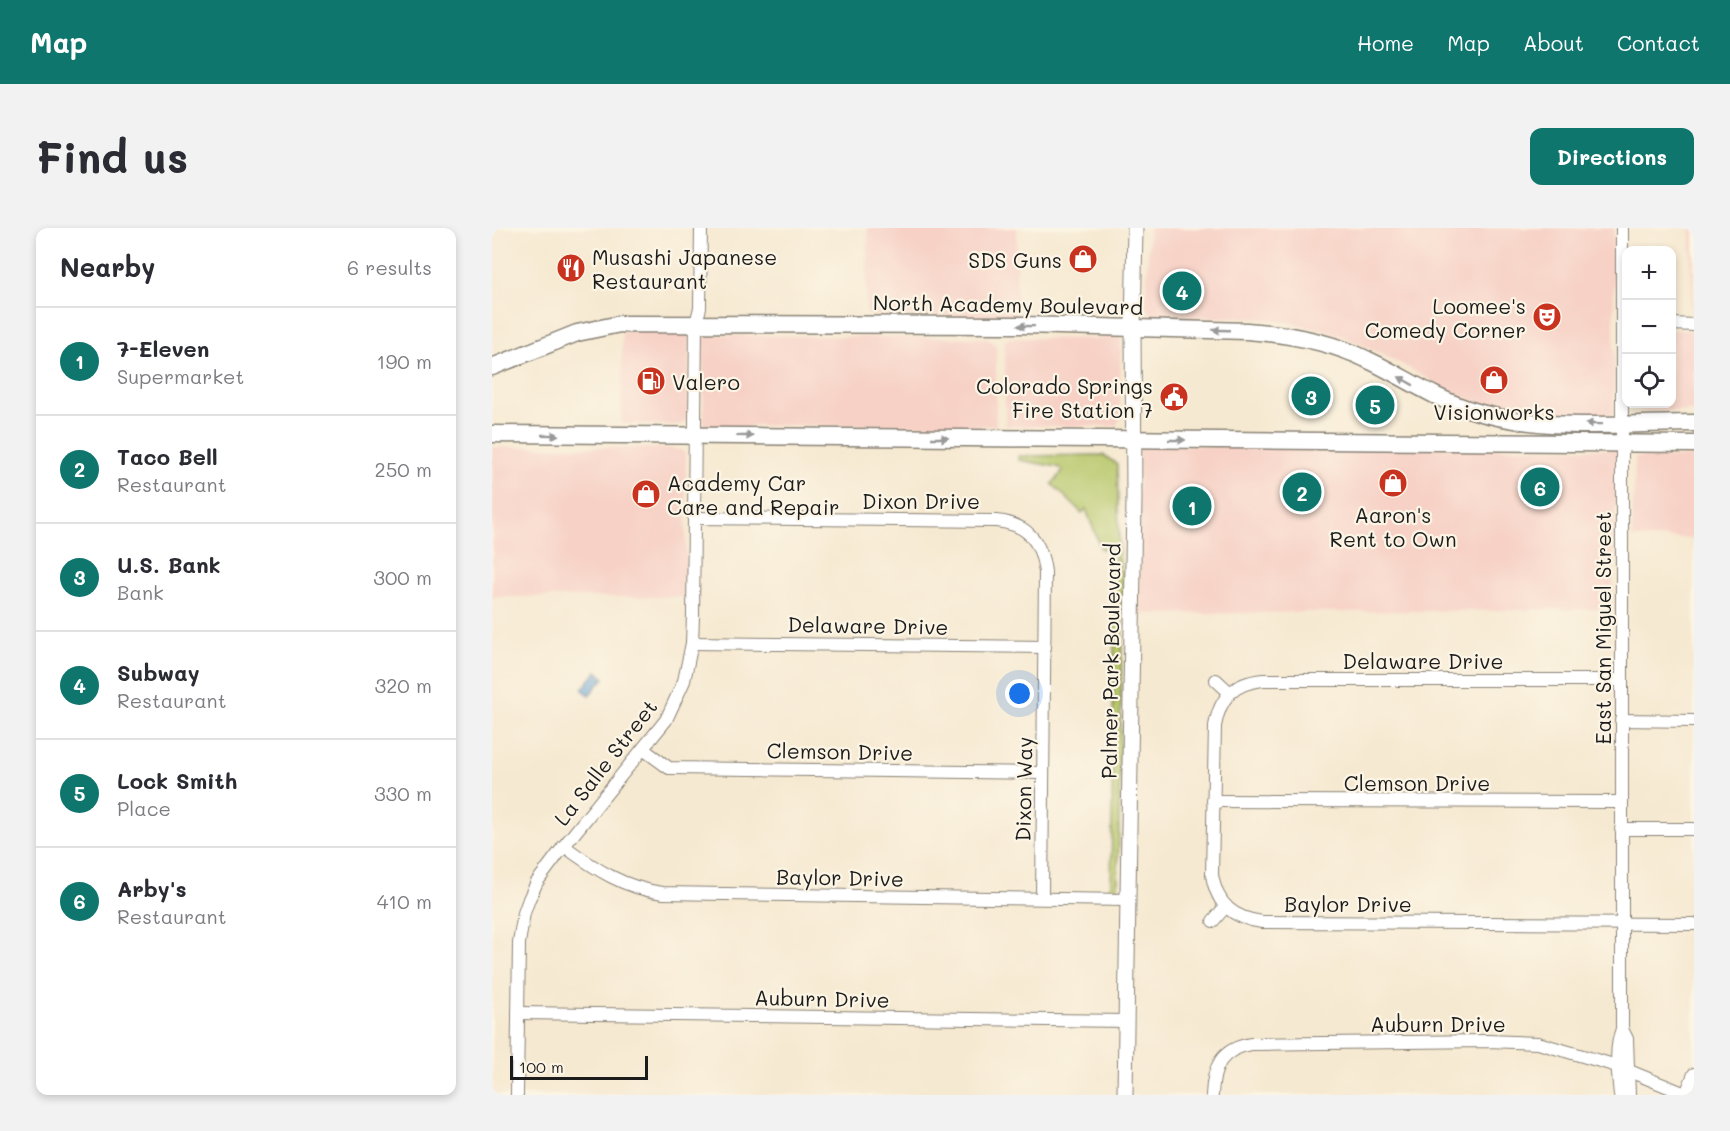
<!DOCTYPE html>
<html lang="en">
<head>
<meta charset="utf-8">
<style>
  :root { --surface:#fff; --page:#f2f2f3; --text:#2b2b33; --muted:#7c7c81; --line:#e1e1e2; --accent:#0f766e }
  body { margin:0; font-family:Mali,sans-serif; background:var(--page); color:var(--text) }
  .controls { position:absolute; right:18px; top:18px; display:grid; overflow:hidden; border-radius:12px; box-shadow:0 3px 9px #0003 }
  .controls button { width:54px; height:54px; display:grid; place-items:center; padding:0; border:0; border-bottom:2px solid var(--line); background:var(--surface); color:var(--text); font:30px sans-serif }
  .scale { position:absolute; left:18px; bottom:15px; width:138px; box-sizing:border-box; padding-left:6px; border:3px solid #1c1c1c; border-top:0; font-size:16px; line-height:21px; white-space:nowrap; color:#1c1c1c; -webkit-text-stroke:4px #fcf5e5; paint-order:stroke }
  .you { position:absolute; left:528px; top:466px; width:21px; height:21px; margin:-15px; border:4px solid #fff; border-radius:50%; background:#1a73e8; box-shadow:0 0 0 9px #1a73e833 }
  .badge { display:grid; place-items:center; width:39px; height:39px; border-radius:50%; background:var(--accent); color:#fff; font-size:20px; font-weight:700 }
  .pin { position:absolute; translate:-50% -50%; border:3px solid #fff; box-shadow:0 2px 6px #0006 }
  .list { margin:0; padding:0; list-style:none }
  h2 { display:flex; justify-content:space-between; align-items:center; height:78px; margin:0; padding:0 24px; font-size:26px }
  h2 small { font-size:20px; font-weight:400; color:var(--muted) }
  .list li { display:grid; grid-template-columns:39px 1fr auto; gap:18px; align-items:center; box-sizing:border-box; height:108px; padding:0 24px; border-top:2px solid var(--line) }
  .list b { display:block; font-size:22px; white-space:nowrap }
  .list p { margin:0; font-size:20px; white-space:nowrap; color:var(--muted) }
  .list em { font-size:20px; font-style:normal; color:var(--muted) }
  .icon { flex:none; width:33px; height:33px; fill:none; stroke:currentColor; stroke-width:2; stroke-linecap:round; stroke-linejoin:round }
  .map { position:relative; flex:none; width:1202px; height:867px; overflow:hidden; border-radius:12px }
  header { display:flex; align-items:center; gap:36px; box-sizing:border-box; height:84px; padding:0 30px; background:var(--accent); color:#fff }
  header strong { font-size:28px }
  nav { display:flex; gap:33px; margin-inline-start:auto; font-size:21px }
  .intro { display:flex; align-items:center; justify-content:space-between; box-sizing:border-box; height:144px; padding:0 36px }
  h1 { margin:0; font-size:42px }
  .button { padding:15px 27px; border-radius:12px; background:var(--accent); color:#fff; font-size:21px; font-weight:700 }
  main { display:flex; gap:36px; padding:0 36px }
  aside { flex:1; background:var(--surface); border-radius:12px; box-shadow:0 3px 9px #0003 }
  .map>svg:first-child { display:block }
</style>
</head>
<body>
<header>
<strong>Map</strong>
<nav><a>Home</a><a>Map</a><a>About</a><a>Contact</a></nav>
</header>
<div class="intro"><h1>Find us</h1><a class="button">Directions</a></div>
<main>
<aside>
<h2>Nearby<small>6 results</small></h2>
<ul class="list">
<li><span class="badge">1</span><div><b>7-Eleven</b><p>Supermarket</p></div><em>190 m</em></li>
<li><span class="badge">2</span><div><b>Taco Bell</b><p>Restaurant</p></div><em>250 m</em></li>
<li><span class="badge">3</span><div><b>U.S. Bank</b><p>Bank</p></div><em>300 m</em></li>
<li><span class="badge">4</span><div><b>Subway</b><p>Restaurant</p></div><em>320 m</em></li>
<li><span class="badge">5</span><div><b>Lock Smith</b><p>Place</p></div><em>330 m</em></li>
<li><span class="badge">6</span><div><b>Arby's</b><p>Restaurant</p></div><em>410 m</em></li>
</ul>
</aside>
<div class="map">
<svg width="1202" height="867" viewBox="0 0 1202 867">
  <rect width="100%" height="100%" fill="#fcf5e5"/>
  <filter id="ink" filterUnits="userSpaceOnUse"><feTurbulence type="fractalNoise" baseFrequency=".0167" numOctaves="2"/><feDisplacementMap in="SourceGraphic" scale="12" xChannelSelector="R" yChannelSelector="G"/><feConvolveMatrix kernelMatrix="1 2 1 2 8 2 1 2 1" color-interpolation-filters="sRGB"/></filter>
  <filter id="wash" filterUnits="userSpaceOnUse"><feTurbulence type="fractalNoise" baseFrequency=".008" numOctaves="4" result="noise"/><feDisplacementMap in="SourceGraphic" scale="24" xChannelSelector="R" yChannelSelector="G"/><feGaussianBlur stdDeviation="1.35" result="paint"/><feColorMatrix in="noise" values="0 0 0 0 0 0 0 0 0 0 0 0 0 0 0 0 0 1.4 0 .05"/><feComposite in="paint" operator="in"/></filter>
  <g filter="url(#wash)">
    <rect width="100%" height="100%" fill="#f6e9d1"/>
    <!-- built -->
    <g fill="#f7d1c6">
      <path d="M376 0H525L524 83 521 88 513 89 379 88 375 85 374 79Z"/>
      <path d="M657 0H1122V184L1116 188 1048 187 992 177 959 164 908 135 853 109 799 94 748 89 664 90 660 88 654 78Z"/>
      <path d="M1199 0H1202V183H1149L1142 176H1180V102H1200Z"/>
      <path d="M191 102 197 106 196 190 193 193 187 197 130 196V103Z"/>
      <path d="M215 107 495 110 504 117V198L262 197 246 202 212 199 211 111Z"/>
      <path d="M619 107 627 108 629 111 628 191 624 198H513V113L517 110 606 111Z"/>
      <path d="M647 217 1125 221 1120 381 647 386Z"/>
      <path d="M0 219 180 220 191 223 194 229V369H0Z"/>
      <path d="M1143 229H1202V310H1140Z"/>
    </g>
    <!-- green -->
    <path fill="#b7c76a" stroke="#6a7243" stroke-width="1.5" d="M611 227 625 236 628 341 631 344 626 660 623 664H619L623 317 609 321 594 281 590 285 560 256 571 243 566 239 527 232 526 228Z"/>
    <!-- water -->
    <path fill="#62a1d4" stroke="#3f5e78" stroke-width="1.5" d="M105 443 112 450 97 467 90 461Z"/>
  </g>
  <g filter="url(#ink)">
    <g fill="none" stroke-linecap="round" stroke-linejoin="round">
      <!-- minor casing -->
      <g stroke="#898276" stroke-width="14">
        <g id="minor">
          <path d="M1180 96 1202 97"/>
          <path d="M202 290 504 293C536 296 549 313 553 344L550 670"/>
          <path d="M200 415 553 419"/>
          <path d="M724 452 737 464"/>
          <path d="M1129 452H771C742 455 728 469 723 498L720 647C725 677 741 690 770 694L1202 696"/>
          <path d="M1129 492 1202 493"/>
          <path d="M151 521 177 540 551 545"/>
          <path d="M721 573 1129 574"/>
          <path d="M1129 601H1202"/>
          <path d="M72 618C103 641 132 660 171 665L636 672"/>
          <path d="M721 693 734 678"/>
          <path d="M26 785 634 793"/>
          <path d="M1130 801 1135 811 1137 867"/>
          <path d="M1194 866 1202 846"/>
          <path d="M25 867 27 715 32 685 37 671 45 654 72 618 174 492 192 453 200 415 201 388 204 95 208 80 209 0"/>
          <path d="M720 867C721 839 729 821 759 816L996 813 1046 815 1125 838 1196 867"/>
          <path d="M1128 867C1126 845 1122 822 1130 801V0"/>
        </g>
      </g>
      <!-- major casing -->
      <g stroke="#898276" stroke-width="17">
        <path id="major" d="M633 867 642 270 641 99 643 0"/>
      </g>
      <!-- highway casing -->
      <g stroke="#898276" stroke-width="19">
        <g id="highway">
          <path d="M0 139 85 105 128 96 531 97 755 103C796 106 837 113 874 131 909 147 939 169 976 181 1047 205 1128 195 1202 195"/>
          <path d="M0 206 1202 216"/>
        </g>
      </g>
      <!-- minor -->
      <use href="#minor" stroke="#fff" stroke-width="12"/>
      <!-- major -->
      <use href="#major" stroke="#fff" stroke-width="15"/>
      <!-- highway -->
      <use href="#highway" stroke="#fff" stroke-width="16"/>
    </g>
    <!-- one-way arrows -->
    <defs><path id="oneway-solid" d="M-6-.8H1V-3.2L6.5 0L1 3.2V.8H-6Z" transform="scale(1.5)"/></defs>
    <g fill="#999">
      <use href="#oneway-solid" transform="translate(534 98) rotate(-179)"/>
      <use href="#oneway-solid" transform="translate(729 102) rotate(-178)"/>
      <use href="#oneway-solid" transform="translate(914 153) rotate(-151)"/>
      <use href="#oneway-solid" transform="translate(1102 196) rotate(-179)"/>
      <use href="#oneway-solid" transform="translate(58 207) rotate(1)"/>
      <use href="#oneway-solid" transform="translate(253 208) rotate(1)"/>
      <use href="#oneway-solid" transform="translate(448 210)"/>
      <use href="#oneway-solid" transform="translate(685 212)"/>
    </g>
  </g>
  <!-- icons -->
  <defs>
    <g id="shop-disc" transform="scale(1.5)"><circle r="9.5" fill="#c8321e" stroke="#fcf5e5"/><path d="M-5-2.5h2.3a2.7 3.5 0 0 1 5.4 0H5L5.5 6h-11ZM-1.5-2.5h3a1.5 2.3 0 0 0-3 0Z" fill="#fff"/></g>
    <g id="restaurant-disc" transform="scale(1.5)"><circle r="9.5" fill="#c8321e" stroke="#fcf5e5"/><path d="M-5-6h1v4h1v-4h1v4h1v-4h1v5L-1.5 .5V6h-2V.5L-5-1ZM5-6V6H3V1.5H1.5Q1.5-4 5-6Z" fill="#fff"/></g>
    <g id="theatre-disc" transform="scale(1.5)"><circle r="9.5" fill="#c8321e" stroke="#fcf5e5"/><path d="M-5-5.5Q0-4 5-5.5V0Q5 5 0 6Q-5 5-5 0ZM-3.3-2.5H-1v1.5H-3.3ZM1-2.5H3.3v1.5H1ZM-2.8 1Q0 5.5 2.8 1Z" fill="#fff"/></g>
    <g id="fuel-disc" transform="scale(1.5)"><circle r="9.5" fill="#c8321e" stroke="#fcf5e5"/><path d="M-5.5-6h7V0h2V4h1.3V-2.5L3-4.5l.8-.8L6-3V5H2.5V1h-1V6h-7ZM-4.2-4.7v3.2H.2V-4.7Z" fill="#fff"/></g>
    <g id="civic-disc" transform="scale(1.5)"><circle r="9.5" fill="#c8321e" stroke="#fcf5e5"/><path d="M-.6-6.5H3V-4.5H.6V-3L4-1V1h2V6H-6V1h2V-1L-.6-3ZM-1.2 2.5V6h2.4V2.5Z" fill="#fff"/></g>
  </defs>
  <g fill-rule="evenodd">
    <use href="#shop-disc" x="591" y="31"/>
    <use href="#restaurant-disc" x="79" y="40"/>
    <use href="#theatre-disc" x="1055" y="89"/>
    <use href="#shop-disc" x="1002" y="152"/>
    <use href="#fuel-disc" x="159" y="153"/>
    <use href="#civic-disc" x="682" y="169"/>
    <use href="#shop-disc" x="901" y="255"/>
    <use href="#shop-disc" x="154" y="266"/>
  </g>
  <g text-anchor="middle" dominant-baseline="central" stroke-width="4.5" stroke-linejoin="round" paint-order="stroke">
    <!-- poi labels -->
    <g font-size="21" fill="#1c1c1c" stroke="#fcf5e5" text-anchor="start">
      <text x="100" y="28">Musashi Japanese<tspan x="100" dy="24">Restaurant</tspan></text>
      <text x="570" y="31" text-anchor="end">SDS Guns</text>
      <text x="1034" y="77" text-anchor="end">Loomee's<tspan x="1034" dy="24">Comedy Corner</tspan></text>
      <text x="180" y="153">Valero</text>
      <text x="661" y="157" text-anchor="end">Colorado Springs<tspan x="661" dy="24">Fire Station 7</tspan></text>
      <text x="1002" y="183" text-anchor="middle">Visionworks</text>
      <text x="175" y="254">Academy Car<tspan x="175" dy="24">Care and Repair</tspan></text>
      <text x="901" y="286" text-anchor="middle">Aaron's<tspan x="901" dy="24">Rent to Own</tspan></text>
    </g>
    <!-- street labels -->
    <g font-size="21" fill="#1c1c1c" stroke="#fcf5e5">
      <text transform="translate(516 76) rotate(1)">North Academy Boulevard</text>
      <text x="429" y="272">Dixon Drive</text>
      <text transform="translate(376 397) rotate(1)">Delaware Drive</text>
      <text transform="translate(1110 400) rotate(-90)">East San Miguel Street</text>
      <text x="931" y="432">Delaware Drive</text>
      <text transform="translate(618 433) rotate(-89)">Palmer Park Boulevard</text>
      <text transform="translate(348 523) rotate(1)">Clemson Drive</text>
      <text transform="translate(113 534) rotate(-52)">La Salle Street</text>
      <text x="925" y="554">Clemson Drive</text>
      <text transform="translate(531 561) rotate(-89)">Dixon Way</text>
      <text transform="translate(348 649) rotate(1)">Baylor Drive</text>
      <text x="856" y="675">Baylor Drive</text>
      <text transform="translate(330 770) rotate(1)">Auburn Drive</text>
      <text x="946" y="795">Auburn Drive</text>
    </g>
  </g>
</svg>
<div class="controls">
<button>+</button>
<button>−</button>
<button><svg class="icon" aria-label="locate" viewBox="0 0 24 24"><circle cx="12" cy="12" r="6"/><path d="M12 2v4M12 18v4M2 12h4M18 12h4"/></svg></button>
</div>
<div class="scale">100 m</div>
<div class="you"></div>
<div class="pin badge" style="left:700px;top:278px">1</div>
<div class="pin badge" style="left:810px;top:264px">2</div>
<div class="pin badge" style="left:819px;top:168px">3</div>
<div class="pin badge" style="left:690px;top:63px">4</div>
<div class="pin badge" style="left:883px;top:177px">5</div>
<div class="pin badge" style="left:1048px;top:259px">6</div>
</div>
</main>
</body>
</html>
